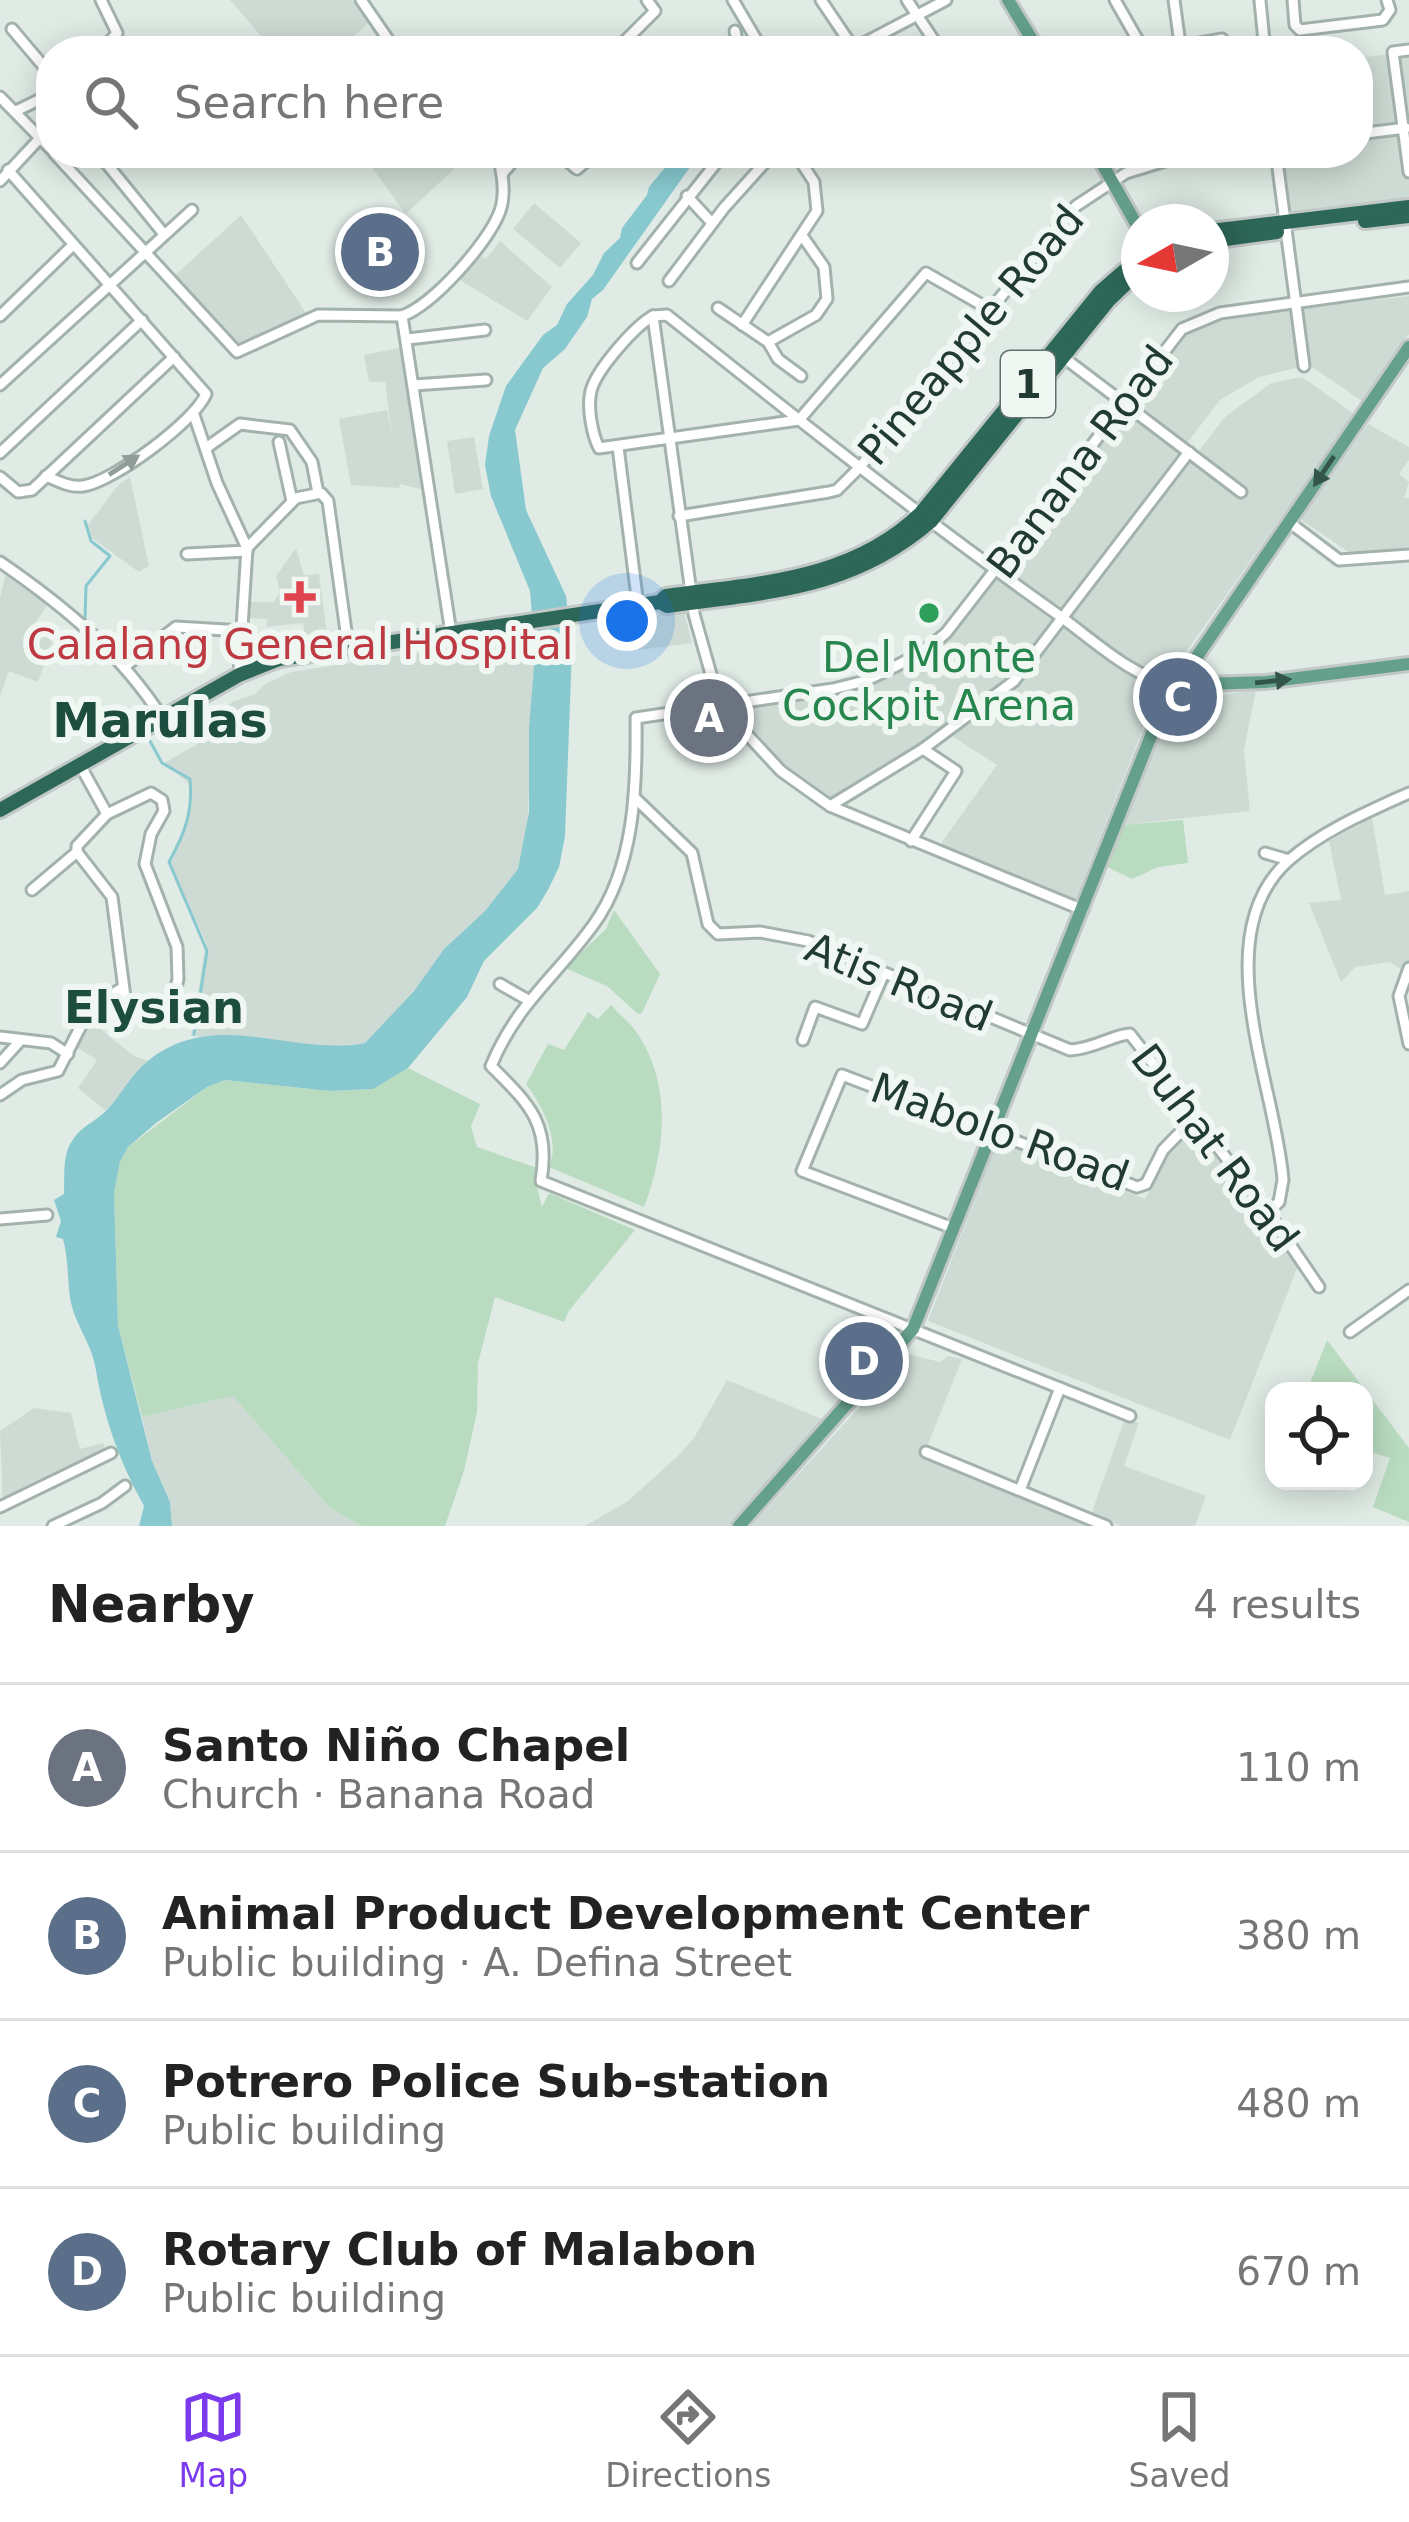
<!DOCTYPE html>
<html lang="en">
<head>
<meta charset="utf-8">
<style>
  :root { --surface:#fff; --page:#f2f2f2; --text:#222; --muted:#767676; --line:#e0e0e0; --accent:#7c3aed }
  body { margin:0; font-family:"DejaVu Sans",sans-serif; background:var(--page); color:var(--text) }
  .controls { position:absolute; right:36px; bottom:36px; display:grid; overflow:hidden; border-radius:24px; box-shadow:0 6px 30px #0003 }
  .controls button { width:108px; height:108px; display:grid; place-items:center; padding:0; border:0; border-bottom:3px solid var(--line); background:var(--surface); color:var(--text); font:60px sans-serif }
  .compass { position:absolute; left:1121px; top:204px; width:108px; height:108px; border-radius:50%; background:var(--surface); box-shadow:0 6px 30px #0003; rotate:261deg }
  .you { position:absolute; left:627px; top:621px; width:42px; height:42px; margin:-30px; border:9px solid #fff; border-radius:50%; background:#1a73e8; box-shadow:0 0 0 18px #1a73e833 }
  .badge { display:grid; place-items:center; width:78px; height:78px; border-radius:50%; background:var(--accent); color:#fff; font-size:39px; font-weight:700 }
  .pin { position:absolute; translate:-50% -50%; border:6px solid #fff; box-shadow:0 3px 12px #0006 }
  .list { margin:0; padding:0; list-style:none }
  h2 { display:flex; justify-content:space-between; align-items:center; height:156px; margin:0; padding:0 48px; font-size:51px }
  h2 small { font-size:39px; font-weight:400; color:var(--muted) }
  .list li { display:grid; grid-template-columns:78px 1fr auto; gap:36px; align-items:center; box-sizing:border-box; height:168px; padding:0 48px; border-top:3px solid var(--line) }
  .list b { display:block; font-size:45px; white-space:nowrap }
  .list p { margin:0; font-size:39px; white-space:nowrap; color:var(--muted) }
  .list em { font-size:39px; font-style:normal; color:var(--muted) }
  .icon { flex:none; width:66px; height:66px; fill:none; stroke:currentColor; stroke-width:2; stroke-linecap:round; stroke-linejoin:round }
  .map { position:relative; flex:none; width:1409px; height:1526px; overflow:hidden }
  .search { position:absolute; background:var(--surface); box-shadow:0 6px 30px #0003; left:36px; right:36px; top:36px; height:132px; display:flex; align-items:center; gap:30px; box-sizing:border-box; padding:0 42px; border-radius:48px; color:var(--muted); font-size:45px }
  .sheet { height:828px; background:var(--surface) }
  nav { display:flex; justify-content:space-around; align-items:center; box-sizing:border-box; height:168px; border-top:3px solid var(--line); background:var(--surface); font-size:33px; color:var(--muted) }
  nav a { display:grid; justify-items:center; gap:6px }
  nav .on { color:var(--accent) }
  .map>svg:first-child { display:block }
</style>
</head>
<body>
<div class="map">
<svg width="1409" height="1526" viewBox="0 0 1409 1526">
  <rect width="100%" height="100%" fill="#e0ebe5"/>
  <!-- built -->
  <g fill="#cedbd4">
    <path d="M230 0H352L368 23 338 51H274Z"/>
    <path d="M1409 52V198L1285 215 1277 153H1358V58Z"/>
    <path d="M361 153H471L406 214Z"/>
    <path d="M534 203 581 243 560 268 513 229Z"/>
    <path d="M241 215 308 316 236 348 172 278Z"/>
    <path d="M500 241 552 287 527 321 460 280 480 256 486 259Z"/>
    <path d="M1409 296V334L1362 401 1309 365 1259 377 1220 400 995 694 963 719 829 801 788 775 733 712 737 708 862 690 933 651 972 609 1175 346 1198 325 1276 311Z"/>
    <path d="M403 347 424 490 400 484 399 488 351 485 339 419 387 410 392 436 385 382H369L364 355Z"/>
    <path d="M1302 377 1354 414 1157 693 1074 903 937 849 997 765 949 734 989 711 1025 676 1225 417 1271 383Z"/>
    <path d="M1368 424 1409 447V460L1399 474 1409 482 1404 498H1409V547L1352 554 1301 520Z"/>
    <path d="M474 437 483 489 455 494 447 441Z"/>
    <path d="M130 477 149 566 139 572 92 538 88 525 119 484Z"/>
    <path d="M296 548 304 575 319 574 328 641 307 645 303 623 267 627V619L245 618 246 602H274L280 592 276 576Z"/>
    <path d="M6 572 50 601 36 622 55 634 38 682 9 671 0 696V598Z"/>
    <path d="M684 611 692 643 639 650 634 617Z"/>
    <path d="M533 635 535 654 527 834 518 869 485 911 444 949 414 991 365 1043 325 1047 191 1036 206 942 169 865 188 823 192 799 188 783 164 763 219 732 215 719 232 702 255 694 265 684 291 672Z"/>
    <path d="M1256 690 1244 750 1250 811 1122 825 1173 702Z"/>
    <path d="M1372 818 1385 895 1409 891V963L1402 970 1390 962 1355 967 1341 982 1309 903 1341 900 1329 841Z"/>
    <path d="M88 1019 134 1056 148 1061 106 1111 78 1088 97 1060 75 1046Z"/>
    <path d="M1196 1125 1298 1266 1230 1440 928 1321 998 1140 1145 1199 1168 1153Z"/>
    <path d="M908 1354 940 1362 948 1356 962 1359 923 1457 1094 1526H751Z"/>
    <path d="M727 1380 822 1419 729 1526H585L628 1501 679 1455 694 1438Z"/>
    <path d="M233 1396 329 1507 361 1526H172L170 1502 152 1461 142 1417Z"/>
    <path d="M34 1408 71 1413 80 1449 103 1443 106 1452 28 1488 20 1498 3 1504 0 1431Z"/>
    <path d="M1125 1418 1139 1423 1124 1466 1206 1496 1195 1526H1122L1091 1515Z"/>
  </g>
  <!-- green -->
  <g fill="#b9dcc0">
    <path d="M1183 820 1188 863 1158 867 1132 879 1105 866 1122 825Z"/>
    <path d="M614 910 660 974 642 1013 638 1014 607 986 565 968 606 929Z"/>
    <path d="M611 1005C621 1016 635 1027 642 1041 672 1091 664 1155 644 1207L549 1167C561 1141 542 1105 526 1084L548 1044 564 1050 588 1012 598 1019Z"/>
    <path d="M408 1068 480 1104 471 1127 477 1147 537 1168 535 1179 542 1207 549 1193 635 1230 568 1312 564 1322 495 1297 478 1363 477 1412 464 1471 445 1526H361L329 1507 233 1396 142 1417 118 1325 114 1193 120 1162 128 1147 207 1087 225 1080 330 1091 372 1089Z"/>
    <path d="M1327 1340 1409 1448V1522L1373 1507 1390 1458 1364 1450V1391H1307Z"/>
  </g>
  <!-- water -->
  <path fill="#88c9d0" d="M677 153H700L603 290 592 299 587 317 565 349 543 368 515 430 526 510 566 596 572 649 565 836 559 867 549 888 537 908 484 961 467 997 408 1068 373 1089 330 1091 225 1080 207 1087 156 1123 128 1147 120 1162 114 1193 118 1325 152 1461 170 1502 172 1526H139L144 1506C119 1461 103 1416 95 1365 91 1344 76 1325 71 1303 67 1282 69 1261 63 1239L56 1237 61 1221 54 1200 64 1194C65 1172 61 1151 78 1133 86 1125 98 1119 107 1110 121 1095 132 1073 149 1060 217 1007 290 1057 365 1043L414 991 444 949 485 911 518 869 529 812V728L535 654 530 591 491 496 485 465 489 436 506 386 543 335 557 325 567 304 593 275 604 253 620 238 622 228 647 195 649 187Z"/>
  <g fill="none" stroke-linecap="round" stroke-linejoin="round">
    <!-- stream -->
    <g stroke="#88c9d0" stroke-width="3">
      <path d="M85 619 86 586 110 556 91 541 85 521"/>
      <path d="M150 741 162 763 190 779C193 812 185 833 169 862L207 951 194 1034"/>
    </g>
    <!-- minor casing -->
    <g stroke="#a3b3ac" stroke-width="15">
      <g id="minor">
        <path d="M101 0 117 33 102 51"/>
        <path d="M361 0 396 51"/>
        <path d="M733 0 763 51"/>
        <path d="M821 0 854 49"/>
        <path d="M907 0 941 51"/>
        <path d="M1115 0 1144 51"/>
        <path d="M1174 0 1180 44"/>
        <path d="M1293 0 1295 25 1300 30 1383 20 1390 10 1387 0"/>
        <path d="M1260 1 1265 51"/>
        <path d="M12 29 51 75"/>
        <path d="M735 31 739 51"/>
        <path d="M1409 50 1393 52 1409 172"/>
        <path d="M615 51 655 11 647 0"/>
        <path d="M849 51 946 0"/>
        <path d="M1156 51 1222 39"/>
        <path d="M0 97 51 149"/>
        <path d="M16 111 51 94"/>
        <path d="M1358 134 1406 128"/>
        <path d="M54 153 237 352 318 315 402 316"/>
        <path d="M98 153 163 233"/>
        <path d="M558 153 577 169 596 153"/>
        <path d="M1276 153 1304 366"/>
        <path d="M8 170 206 394C195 421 113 482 83 486 70 488 58 481 46 476"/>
        <path d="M502 174 520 153"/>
        <path d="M0 181 41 137"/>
        <path d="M687 196 712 223"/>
        <path d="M637 263 724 153"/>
        <path d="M669 281 724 208 770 157 769 153"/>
        <path d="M718 308 768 342 778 359 801 376"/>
        <path d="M0 316 73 245"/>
        <path d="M402 316 451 633"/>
        <path d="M402 316C433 305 489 242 500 211 506 194 502 170 497 153"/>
        <path d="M653 316 694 614 716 692 729 715 781 771 830 806 1083 910"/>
        <path d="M653 316 667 315C795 417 923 519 1057 614 1091 638 1132 678 1174 685"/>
        <path d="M653 316C635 326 596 370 591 391 587 407 592 434 599 448L799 420 926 273 989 309"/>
        <path d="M742 325 817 211 814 182 795 153"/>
        <path d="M408 339 485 330"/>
        <path d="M768 342 816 315 827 299 824 267 803 237"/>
        <path d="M1059 354 1241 492"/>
        <path d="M0 385 192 210"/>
        <path d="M414 385 486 380"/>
        <path d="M194 415 217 483 247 548 239 675"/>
        <path d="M279 442 292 501"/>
        <path d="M618 447 638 605"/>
        <path d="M206 448 240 424 290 430 312 462 318 493"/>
        <path d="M0 453 142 320"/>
        <path d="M0 477 18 492 32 490 174 357"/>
        <path d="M679 516 829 492 837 490 860 467 1076 206 1126 173 1191 153"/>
        <path d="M1289 522 1339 560 1409 555"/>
        <path d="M247 548 296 498 321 493 328 501 348 646"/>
        <path d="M187 554 247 551"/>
        <path d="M0 562C64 606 120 652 163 719"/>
        <path d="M124 667 176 627 242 631"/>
        <path d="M80 765 107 814"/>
        <path d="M151 793 162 800 164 811 151 834 145 864 177 947 178 979 172 1005 156 1013 132 1006 125 997 112 897 77 852V846L107 814Z"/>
        <path d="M634 797 692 853 708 924 718 934 760 932 808 941 1070 1050C1094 1049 1115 1034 1130 1034L1268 1212 1319 1287"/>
        <path d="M830 806 923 749 1014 681 1189 452"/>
        <path d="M911 841 956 771 923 749"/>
        <path d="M1265 853 1289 860"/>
        <path d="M32 890 77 852"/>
        <path d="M1409 968 1399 996 1409 1044"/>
        <path d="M500 984 528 1000"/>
        <path d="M0 1037 51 1043 68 1054"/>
        <path d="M803 1040 815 1007 862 1024 884 973"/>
        <path d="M0 1063 20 1041"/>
        <path d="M0 1095 22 1080 58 1071 90 1008 122 988"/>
        <path d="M1268 1212 1279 1202 1283 1180C1276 1086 1205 936 1288 861 1322 831 1369 811 1409 793"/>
        <path d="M0 1219 47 1215"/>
        <path d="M953 1228 802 1171 842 1075 1137 1187 1146 1184 1163 1150 1195 1117"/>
        <path d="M1350 1332 1409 1290"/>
        <path d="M1130 1416 541 1181C551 1123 528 1103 491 1066 517 1003 556 977 594 924 635 867 637 785 636 718L833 689 865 681 894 667 923 652 946 633 1182 329 1220 313 1409 287"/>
        <path d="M926 1452 1106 1526"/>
        <path d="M1020 1490 1060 1388"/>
        <path d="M0 1507 111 1453"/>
        <path d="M53 1526 102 1503 125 1486"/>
      </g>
    </g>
    <!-- major casing -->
    <g stroke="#c1c8c6" stroke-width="18">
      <g id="major">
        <path d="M1008 0 1039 51"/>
        <path d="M1096 153 1139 229"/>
        <path d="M1174 685 1266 682 1409 664"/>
        <path d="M739 1526 913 1329 1163 706 1409 347"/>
      </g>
    </g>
    <!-- highway casing -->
    <g stroke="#c1c8c6" stroke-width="20">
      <g id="highway">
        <path d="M1365 221 1409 216"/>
        <path d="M1211 231 1409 207"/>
        <path d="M1211 241 1277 232"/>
        <path d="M660 602 667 606C767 592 852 590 931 521L1108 301 1139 271"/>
        <path d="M0 810 239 675 279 659 660 602 666 596C757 583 851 581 921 513L1101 291 1139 258"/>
      </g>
    </g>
    <!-- minor -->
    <use href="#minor" stroke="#fff" stroke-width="9"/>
    <!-- major -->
    <use href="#major" stroke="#65a08d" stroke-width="12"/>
    <!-- highway -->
    <use href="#highway" stroke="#2d6758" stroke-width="14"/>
  </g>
  <!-- one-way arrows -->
  <defs><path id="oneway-solid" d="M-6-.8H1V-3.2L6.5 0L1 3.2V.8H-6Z" transform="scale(3)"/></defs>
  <use fill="#909d98" href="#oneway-solid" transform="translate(124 465) rotate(-33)"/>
  <g fill="#325449">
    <use href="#oneway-solid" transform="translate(1324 471) rotate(124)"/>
    <use href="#oneway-solid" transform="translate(1273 681) rotate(-6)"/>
  </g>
  <!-- markers -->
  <path fill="#e0444e" stroke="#f0f7f3" stroke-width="4.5" d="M294 579h12v12h12v12h-12v12h-12v-12h-12v-12h12z"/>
  <circle fill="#2e9e5b" stroke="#f0f7f3" stroke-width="4.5" cx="929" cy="613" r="12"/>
  <g text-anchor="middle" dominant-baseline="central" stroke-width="12" stroke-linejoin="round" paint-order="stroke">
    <!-- shield labels -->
    <rect fill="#f0f7f3" stroke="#5f736c" stroke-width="3" x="1001" y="351" width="54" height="66" rx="9"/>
    <g font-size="39" font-weight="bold" fill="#213b32">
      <text x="1028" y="384">1</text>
    </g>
    <!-- street labels -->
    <g font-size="42" fill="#213b32" stroke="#f0f7f3">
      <text transform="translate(971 335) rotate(-50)">Pineapple Road</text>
      <text transform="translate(1080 462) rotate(-53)">Banana Road</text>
      <text transform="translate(899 982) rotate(22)">Atis Road</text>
      <text transform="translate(1000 1132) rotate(20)">Mabolo Road</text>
      <text transform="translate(1215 1148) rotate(53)">Duhat Road</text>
    </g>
    <!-- health labels -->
    <g font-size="42" fill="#be3a42" stroke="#f0f7f3">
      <text x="300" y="644">Calalang General Hospital</text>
    </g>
    <!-- leisure labels -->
    <g font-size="42" fill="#27864d" stroke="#f0f7f3">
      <text x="929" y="657">Del Monte<tspan x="929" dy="48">Cockpit Arena</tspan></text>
    </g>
    <!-- neighbourhood labels -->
    <g font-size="45" font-weight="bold" fill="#1d4d3e" stroke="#f0f7f3">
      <text x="154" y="1007">Elysian</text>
    </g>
    <!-- quarter labels -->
    <g font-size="48" font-weight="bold" fill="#1d4d3e" stroke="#f0f7f3">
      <text x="160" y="720">Marulas</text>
    </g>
  </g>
</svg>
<div class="controls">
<button><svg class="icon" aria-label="locate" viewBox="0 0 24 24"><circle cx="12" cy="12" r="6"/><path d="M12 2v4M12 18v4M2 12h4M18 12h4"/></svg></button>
</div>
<svg class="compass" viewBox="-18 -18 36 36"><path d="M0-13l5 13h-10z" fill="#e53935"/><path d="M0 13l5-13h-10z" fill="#767676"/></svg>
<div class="you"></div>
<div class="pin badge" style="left:709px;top:718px;background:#6b7280">A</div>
<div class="pin badge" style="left:380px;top:252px;background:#5c6f8a">B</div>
<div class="pin badge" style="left:1178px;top:697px;background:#5c6f8a">C</div>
<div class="pin badge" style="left:864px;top:1361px;background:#5c6f8a">D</div>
<div class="search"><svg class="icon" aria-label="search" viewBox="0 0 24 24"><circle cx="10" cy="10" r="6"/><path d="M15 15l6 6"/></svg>Search here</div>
</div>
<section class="sheet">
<h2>Nearby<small>4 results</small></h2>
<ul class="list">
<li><span class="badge" style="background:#6b7280">A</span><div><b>Santo Niño Chapel</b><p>Church · Banana Road</p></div><em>110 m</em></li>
<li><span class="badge" style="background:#5c6f8a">B</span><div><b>Animal Product Development Center</b><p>Public building · A. Defina Street</p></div><em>380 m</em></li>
<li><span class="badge" style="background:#5c6f8a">C</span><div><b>Potrero Police Sub-station</b><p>Public building</p></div><em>480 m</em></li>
<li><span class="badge" style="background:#5c6f8a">D</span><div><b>Rotary Club of Malabon</b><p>Public building</p></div><em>670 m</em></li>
</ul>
</section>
<nav>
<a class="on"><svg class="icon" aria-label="map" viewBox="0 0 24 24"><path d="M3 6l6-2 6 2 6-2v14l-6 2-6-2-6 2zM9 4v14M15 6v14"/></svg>Map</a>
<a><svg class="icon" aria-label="directions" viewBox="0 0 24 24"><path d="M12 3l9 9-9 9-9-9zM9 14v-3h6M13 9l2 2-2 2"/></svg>Directions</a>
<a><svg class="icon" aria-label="saved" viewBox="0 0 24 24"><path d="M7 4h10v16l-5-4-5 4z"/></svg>Saved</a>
</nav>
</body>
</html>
